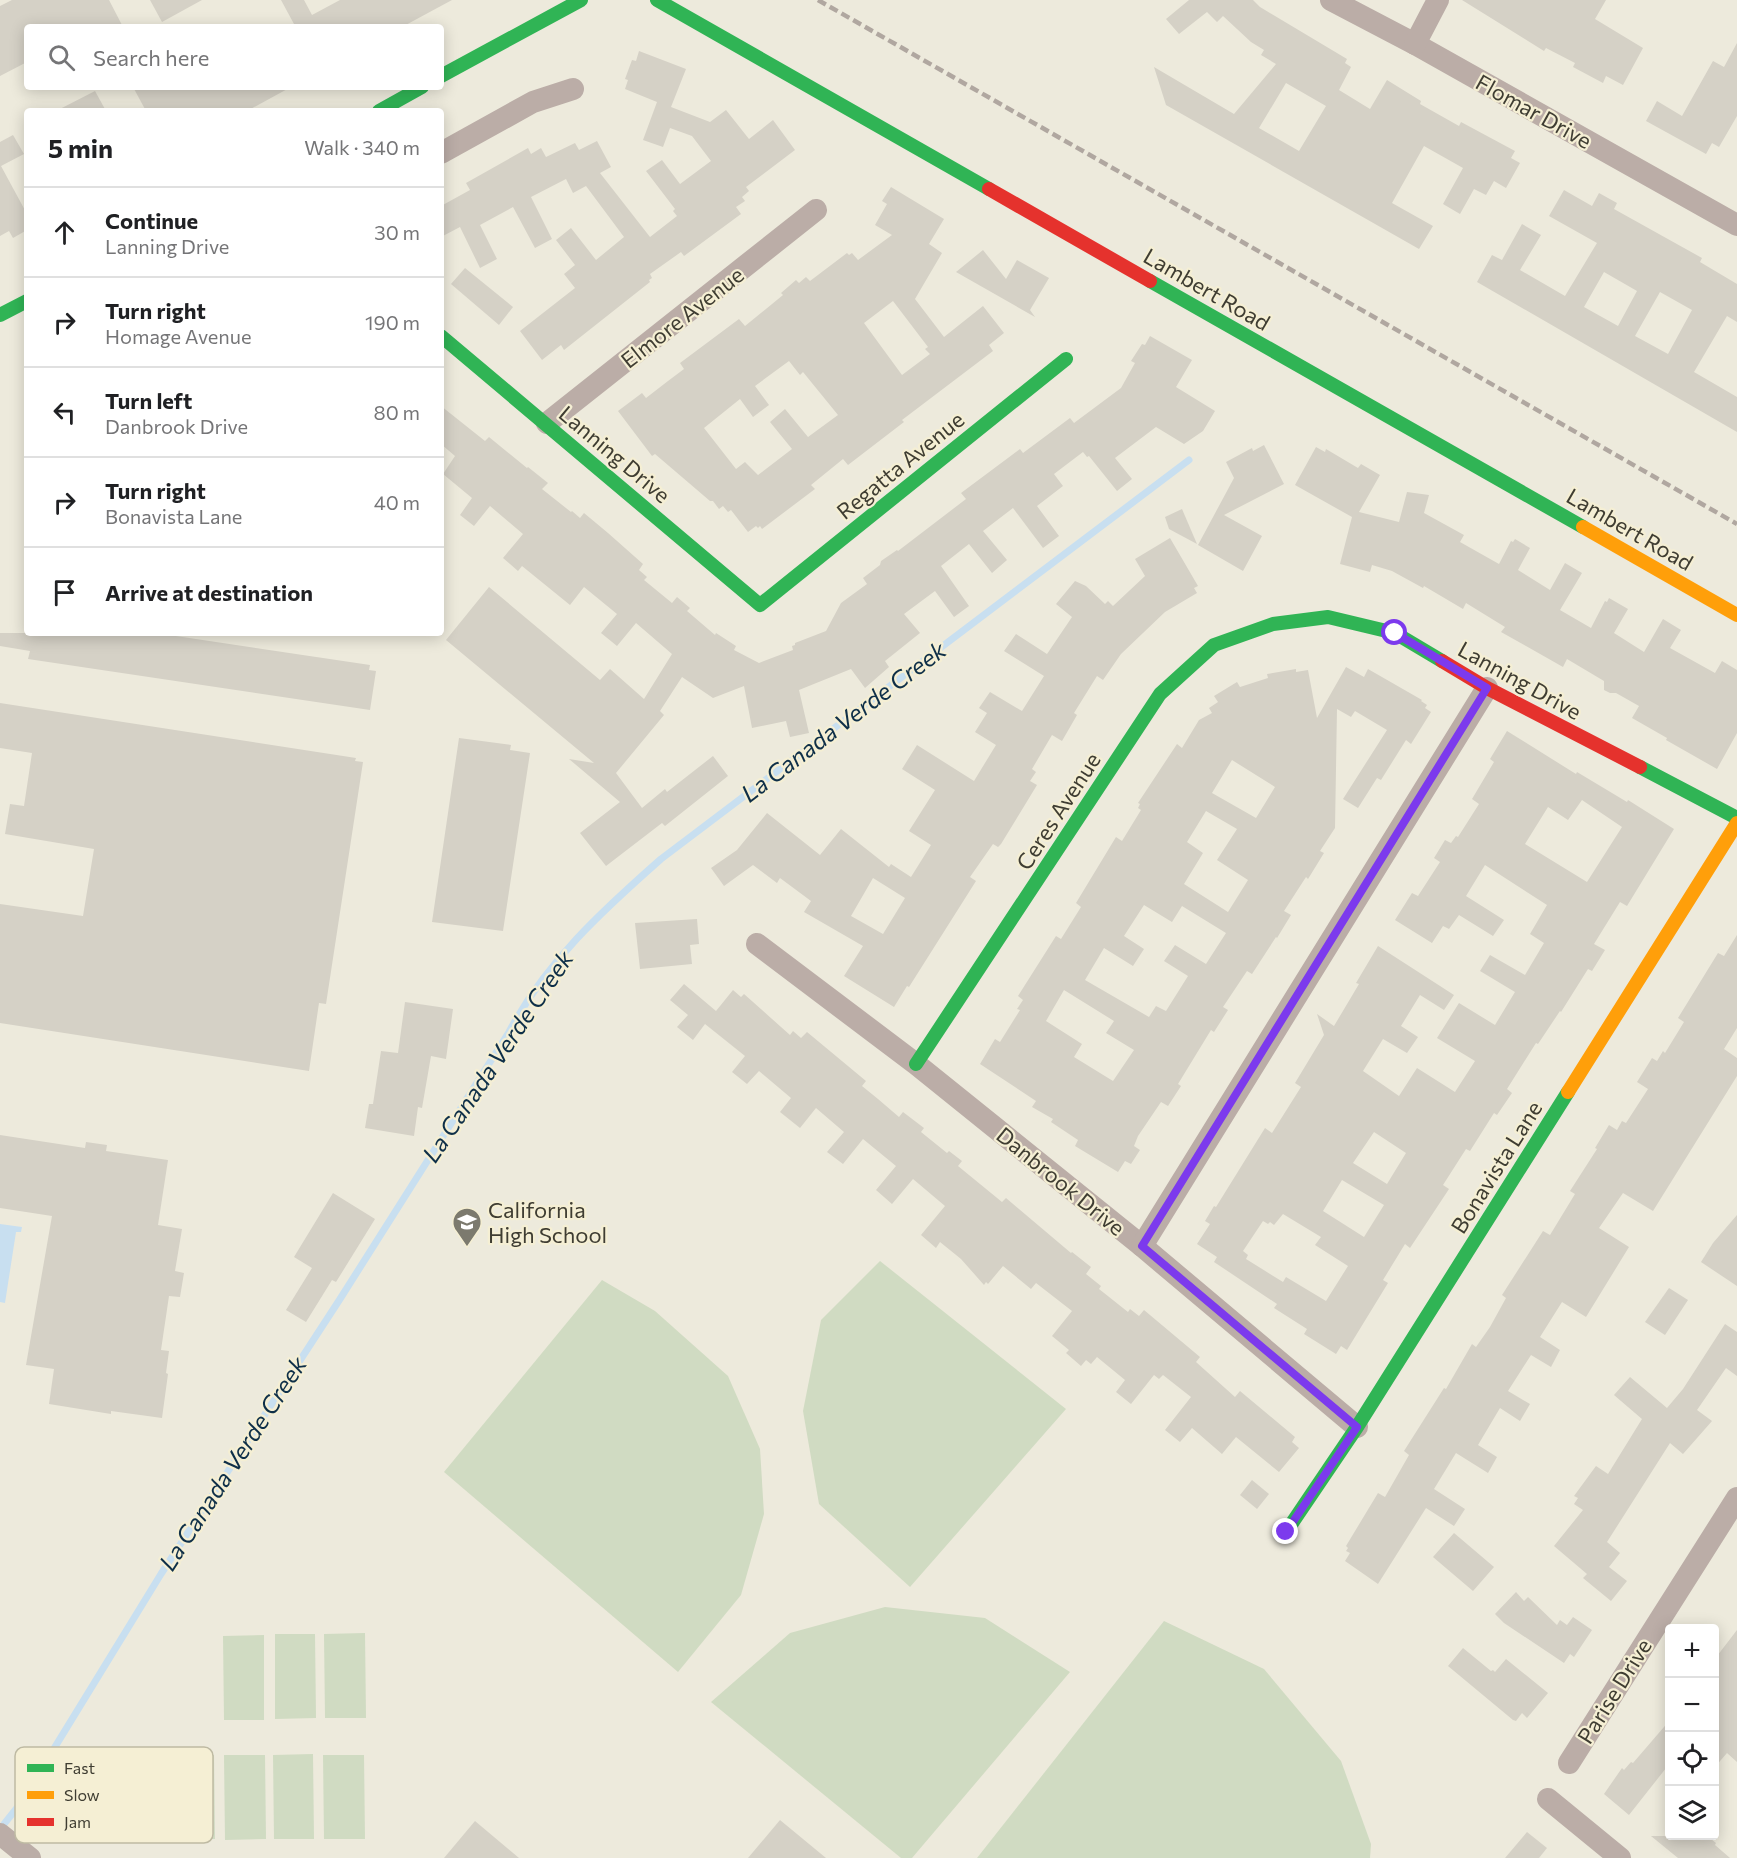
<!DOCTYPE html>
<html lang="en">
<head>
<meta charset="utf-8">
<style>
  :root { --surface:#fff; --page:#f6f6f6; --text:#202124; --muted:#757577; --line:#e0e0e0 }
  body { margin:0; font-family:Commissioner,sans-serif; background:var(--page); color:var(--text) }
  .controls { position:absolute; right:18px; bottom:18px; display:grid; overflow:hidden; border-radius:6px; box-shadow:0 3px 15px #0003 }
  .controls button { width:54px; height:54px; display:grid; place-items:center; padding:0; border:0; border-bottom:2px solid var(--line); background:var(--surface); color:var(--text); font:30px sans-serif }
  .stop { position:absolute; width:18px; height:18px; margin:-14px; border:4px solid #7c3aed; border-radius:50%; background:#fff }
  .stop.end { background:#7c3aed; border-color:#fff; box-shadow:0 2px 6px #0008 }
  .list { margin:0; padding:0; list-style:none }
  h2 { display:flex; justify-content:space-between; align-items:center; height:78px; margin:0; padding:0 24px; font-size:26px }
  h2 small { font-size:20px; font-weight:400; color:var(--muted) }
  .list li { display:grid; grid-template-columns:39px 1fr auto; gap:18px; align-items:center; box-sizing:border-box; height:90px; padding:0 24px; border-top:2px solid var(--line) }
  .list b { display:block; font-size:22px; white-space:nowrap }
  .list p { margin:0; font-size:20px; white-space:nowrap; color:var(--muted) }
  .list em { font-size:20px; font-style:normal; color:var(--muted) }
  .icon { flex:none; width:33px; height:33px; fill:none; stroke:currentColor; stroke-width:2; stroke-linecap:round; stroke-linejoin:round }
  .map { position:relative; flex:none; width:1737px; height:1858px; overflow:hidden }
  .search { position:absolute; background:var(--surface); box-shadow:0 3px 15px #0003; left:24px; top:24px; width:420px; height:66px; display:flex; align-items:center; gap:15px; box-sizing:border-box; padding:0 21px; border-radius:6px; color:var(--muted); font-size:22px }
  .panel { position:absolute; background:var(--surface); box-shadow:0 3px 15px #0003; left:24px; top:108px; width:420px; height:528px; border-radius:6px }
  .map>svg:first-child { display:block }
</style>
</head>
<body>
<div class="map">
<svg width="1737" height="1858" viewBox="0 0 1737 1858">
  <rect width="100%" height="100%" fill="#edeadc"/>
  <!-- green -->
  <g fill="#d0dbc2">
    <path d="M880 1261 1066 1409 910 1587 819 1504 803 1411 821 1320Z"/>
    <path d="M602 1280 655 1311 728 1376 760 1449 764 1514 741 1595 678 1672 444 1472Z"/>
    <path d="M885 1607 985 1618 1070 1672 912 1858H901L711 1702 790 1633Z"/>
    <path d="M1164 1621 1264 1669 1341 1761 1371 1844 1370 1858H977Z"/>
    <path d="M365 1633 366 1718H325L324 1634Z"/>
    <path d="M275 1634H315L316 1718 275 1719Z"/>
    <path d="M264 1635V1720H224L223 1636Z"/>
    <path d="M313 1754 314 1839H274L273 1755Z"/>
    <path d="M174 1755H214L215 1839 175 1840Z"/>
    <path d="M224 1755H265L266 1839 225 1840Z"/>
    <path d="M323 1755H364L365 1839H324Z"/>
  </g>
  <!-- water -->
  <path fill="#c8dff0" d="M0 1224 22 1227 21 1232H16L5 1303 0 1302Z"/>
  <g fill="none" stroke-linecap="round" stroke-linejoin="round">
    <!-- stream -->
    <path stroke="#c8dff0" stroke-width="7" d="M0 1829 20 1804 161 1574 340 1299 509 1032C546 962 602 911 661 859L1189 460"/>
  </g>
  <!-- building -->
  <g fill="#d5d1c6" fill-rule="evenodd">
    <path d="M12 0H109L123 27H27V62L0 76V6Z"/>
    <path d="M150 0H202L162 22Z"/>
    <path d="M281 0H304L312 15 340 0H452L402 27H289L294 24Z"/>
    <path d="M1189 0H1253L1260 7 1347 59 1345 63 1351 67 1339 90 1370 109 1387 80 1421 101 1420 104 1459 126 1461 122 1515 151 1511 158 1520 163 1506 188 1494 181 1486 195 1474 189 1460 214 1443 204 1463 168 1424 146 1392 203 1433 226 1419 249 1166 105 1154 67 1234 114 1276 64 1261 55 1264 50 1251 42 1223 16 1217 22 1207 12 1179 34 1166 19ZM1286 83 1326 106 1299 151 1259 128Z"/>
    <path d="M1462 0H1606L1595 19 1643 48 1623 85 1606 76 1603 83 1573 67 1575 63 1546 48 1544 51Z"/>
    <path d="M1737 43V116L1719 147 1712 143 1706 154 1646 121 1657 101 1682 116 1713 61 1724 67Z"/>
    <path d="M639 51 686 69 671 107 710 122 726 110 749 139 773 120 795 150 746 187 749 191 742 197 745 201 736 207 741 214 684 256 681 252 650 274 652 278 649 280 650 282 564 350 561 345 542 360 520 331 575 288 564 274 575 265 556 240 571 228 596 260 624 237 586 186 573 193 566 179 531 197 552 239 535 248 513 207 480 225 497 259 480 268 460 227 441 237V206L470 190 466 183 528 148 531 154 541 148 546 157 575 143 579 150 597 141 611 167 600 173 650 237 677 216 673 211 675 209 646 171 662 160 680 184 711 161 692 136 670 128 663 147 643 140 657 102 625 89 628 80 625 79 632 60 636 61Z"/>
    <path d="M133 87H291L247 111H146Z"/>
    <path d="M95 91 106 111H56Z"/>
    <path d="M13 135 24 154 1 166 27 214V230L13 238 9 231 0 236V142Z"/>
    <path d="M891 187 944 219 929 244 942 253 915 299 944 337 983 306 1004 333 989 345 993 351 902 420 904 422 848 465 843 459 811 485 815 489 762 529 760 526 758 528 756 526 748 532 731 510 728 512 723 506 719 509 713 501H710L655 454 652 456 618 411 642 393 646 398 668 381 684 369 680 363 739 319 745 326 783 295 781 293 796 280 799 283 806 277 810 281 847 253 849 255 852 253 858 260 892 235 875 225 887 204 882 201ZM893 301 928 347 925 349 930 354 902 375 864 323ZM789 361 800 375 803 372 838 415 808 437 785 409 770 422 792 449 758 475 745 462 736 469 704 428 740 399 753 417 769 405 755 386Z"/>
    <path d="M1564 190 1592 206 1599 193 1617 203 1614 209 1702 258 1700 262 1737 284V322L1727 316 1694 372 1737 397V432L1477 282 1492 255 1502 260 1522 224 1541 235 1520 270 1565 296 1597 243 1549 216ZM1604 272 1637 291 1618 326 1584 307ZM1660 292 1692 310 1668 354 1635 336Z"/>
    <path d="M983 250 1006 279 1017 260 1049 278 1030 310 1035 317 956 272Z"/>
    <path d="M465 268 513 307 499 325 451 284Z"/>
    <path d="M1150 336 1192 360 1176 387 1215 411 1203 431 1184 444 1156 427 1115 458 1132 479 1117 491 1089 456 1087 457 1083 452 1054 474 1063 486 1037 506 1059 536 1043 548 1013 508 983 531 1007 560 992 573 969 544 941 566 969 606 954 617 935 591 904 614 920 633 885 661 889 667 865 688 851 669 799 690 809 733 790 737 786 721 752 728 744 686 713 698 682 677 660 711 664 715 616 773 642 808 665 789 667 792 713 756 728 776 665 826 662 823 606 866 580 833 620 802 569 759 594 763 446 640 489 587 600 680 610 669 644 699 672 654 636 623 617 646 601 633 617 614 584 587 570 605 522 566 518 571 503 558 523 534 490 506 474 526 460 515 472 498 443 474 455 456 441 444V406L485 441 489 437 527 468 528 467 548 483 542 489 571 512 572 511 580 518 584 513 608 533 643 564 639 570 647 577 644 580 672 603 677 597 690 608 687 611 715 635 716 633 736 646 734 650 759 663 793 650 792 646 795 645V643L826 631 841 603 867 584 863 578 880 565 881 561 897 550 898 551 966 499 961 493 1020 449 1023 453 1070 418 1074 423 1121 388 1135 363 1131 361 1142 344 1145 345Z"/>
    <path d="M1264 445 1284 484 1224 515 1262 536 1243 571 1198 545 1234 478 1226 462 1252 448 1253 451Z"/>
    <path d="M1316 447 1325 452 1326 449 1358 468 1361 464 1380 475 1359 512 1399 522 1407 492 1429 495 1424 513 1464 535 1460 542 1499 564 1511 541 1513 542 1515 539 1530 548 1518 570 1550 590 1565 563 1582 573 1560 610 1591 628 1605 601 1607 602 1609 598 1628 609 1614 633 1644 652 1663 619 1681 630 1670 648 1715 673 1722 661 1737 670V733L1717 769 1666 740 1667 738 1632 718 1639 706 1616 693H1610L1604 690V681L1567 659 1563 667 1526 646 1501 632 1505 627 1466 603 1463 609 1424 586 1423 588 1392 571 1372 565 1370 572 1340 564 1352 517 1295 485Z"/>
    <path d="M1182 509 1197 544 1169 529 1165 517Z"/>
    <path d="M1170 538 1198 586 1194 588 1197 593 1165 612 1121 654 1103 680 1097 676 1074 713 1077 715 1062 741 1052 735 1032 769 1036 772 1030 781 1037 785 1001 844 998 847 993 844 970 877 976 881 909 987 907 986 894 1007 844 976 863 946 804 912 811 901 780 878 777 883 753 865 724 886 711 868 737 850 767 813 820 855 841 829 889 867 891 864 911 877 931 845 909 831 935 790 902 769 917 745 974 781 996 745 975 732 987 713 979 708 990 692 1022 711 1044 676 1004 651 1016 634 1047 654 1072 617 1056 604 1075 581 1086 586 1105 604 1108 601 1113 606 1145 576 1135 559ZM873 878 905 898 883 934 851 916Z"/>
    <path d="M0 633H156L370 665 369 670 376 671 370 710 28 659 30 651 0 646Z"/>
    <path d="M1346 667 1364 677 1368 669 1422 700 1421 701 1427 705 1425 708 1431 712 1411 744 1406 740 1381 780 1377 778 1358 808 1343 799 1387 730 1355 711 1351 717 1337 709 1335 828 1320 851 1324 853 1308 879 1306 877 1284 911 1291 915 1277 938 1276 937 1252 974 1247 971 1223 1007 1228 1010 1214 1032 1211 1030 1178 1084 1181 1086 1168 1106 1161 1102 1138 1136 1134 1146 1140 1150 1131 1164 1125 1161 1118 1172 1075 1146 1078 1140 1051 1122 1053 1119 1032 1107 1036 1101 980 1064 995 1039 1000 1042 1020 1010 1017 1009 1023 1000 1018 996 1056 936 1061 939 1081 907 1076 903 1116 837 1122 841 1141 810 1138 808 1140 804 1138 803 1177 744 1182 748 1199 720 1212 713 1209 708 1218 702 1214 696 1237 682 1240 687 1268 678 1267 674 1296 669V672L1308 670 1317 718ZM1232 760 1275 787 1256 818 1212 793ZM1206 811 1237 829 1217 860 1248 880 1228 912 1184 884 1203 853 1187 842ZM1144 905 1172 922 1182 906 1226 933 1206 964 1175 945 1164 961 1188 976 1166 1011 1156 1006 1149 1017 1085 980 1104 948 1133 966 1144 949 1124 936ZM1064 990 1114 1021 1106 1033 1134 1050 1113 1081 1074 1057 1082 1044 1046 1021Z"/>
    <path d="M0 703 356 758 355 761 363 762 326 1004 319 1003 309 1071 0 1023V904L83 916 94 849 5 834 10 804 24 806 32 753 0 748Z"/>
    <path d="M1507 731 1576 774 1577 772 1627 802 1628 800 1674 829 1627 906 1620 902 1594 944 1605 950 1592 971 1588 969 1561 1012 1560 1011 1538 1044 1536 1043 1507 1089 1512 1093 1497 1115 1494 1113 1470 1151 1466 1149 1443 1185 1449 1189 1410 1248 1405 1244 1383 1280 1388 1283 1347 1350 1341 1346 1336 1354 1304 1334 1307 1329 1274 1308 1277 1304 1214 1262 1217 1257 1197 1244 1210 1224 1205 1221 1214 1206 1216 1207 1265 1128 1272 1133 1301 1087 1295 1083 1324 1035 1317 1014 1334 1026 1359 984 1356 983 1378 946 1454 995 1444 1010 1420 995 1401 1026 1418 1037 1407 1053 1383 1039 1363 1071 1399 1096 1417 1068 1455 1092 1475 1061 1437 1038 1459 1003 1495 1025 1515 992 1480 971 1490 955 1525 975 1544 943 1530 934 1547 905 1485 865 1466 896 1504 920 1493 936 1459 915 1449 929 1443 926 1432 943 1395 920 1412 893 1418 896 1440 862 1434 858 1445 840 1451 843 1456 836 1458 837 1479 804 1472 799 1494 762 1490 759ZM1582 800 1622 827 1587 882 1525 844 1548 807 1568 820ZM1374 1132 1406 1153 1387 1184 1353 1163ZM1342 1180 1384 1205 1364 1237 1323 1211ZM1283 1214 1321 1237 1315 1245 1348 1266 1326 1301 1286 1277 1283 1282 1246 1259 1248 1255 1243 1251 1263 1221 1268 1224 1270 1222 1274 1225Z"/>
    <path d="M459 738 511 745 510 750 530 753 503 931 432 922Z"/>
    <path d="M697 919 699 944 690 945 692 964 640 969 635 923Z"/>
    <path d="M1737 935V1028L1724 1049 1737 1058V1076L1653 1211 1623 1193 1599 1228 1629 1247 1586 1317 1562 1302 1540 1337 1560 1350 1551 1367 1531 1355 1508 1391 1530 1404 1520 1421 1500 1408 1478 1445 1497 1457 1488 1473 1456 1453 1434 1489 1465 1509 1454 1526 1426 1508 1378 1584 1345 1561 1350 1553 1346 1551 1348 1548 1346 1546 1378 1493 1385 1497 1409 1455 1404 1451 1444 1388 1446 1389 1472 1344 1476 1347 1490 1327 1506 1298 1502 1295 1543 1231 1550 1235 1575 1194 1570 1191 1597 1149 1595 1148 1609 1125 1617 1130 1622 1121 1626 1123 1648 1089 1637 1082 1652 1058 1657 1061 1663 1051 1665 1053 1684 1022 1678 1018 1718 953 1724 956Z"/>
    <path d="M684 984 716 1011 733 990 741 997 744 994 790 1035 793 1031 801 1038 807 1032 866 1081 862 1086 878 1099 899 1117 903 1112 924 1128 921 1132 947 1153 949 1151 962 1161 958 1166 1002 1202 1006 1198 1071 1253 1072 1252 1091 1267 1086 1274 1101 1286 1099 1289 1128 1312 1130 1309 1139 1316 1144 1310 1200 1357 1196 1362 1235 1397 1240 1391 1295 1437 1292 1442 1299 1448 1279 1472 1236 1437 1222 1454 1192 1428 1180 1442 1165 1430 1191 1397 1163 1375 1159 1379 1154 1375 1131 1404 1116 1392 1125 1380 1097 1357 1091 1364 1086 1360 1081 1366 1066 1353 1069 1350 1052 1336 1072 1311 1036 1283 1031 1289 1003 1266 988 1284 986 1282 984 1285 961 1259 940 1242 936 1248 921 1235 945 1206 913 1179 892 1204 876 1190 896 1166 863 1139 843 1164 827 1152 844 1132 816 1108 800 1128 780 1112 791 1098 759 1071 747 1084 732 1072 745 1056 705 1024 693 1040 677 1027 688 1015 670 1000Z"/>
    <path d="M405 1002 453 1009 446 1059 431 1056 422 1108 418 1107 414 1136 365 1128 369 1104H373L381 1051 398 1053Z"/>
    <path d="M0 1135 85 1148 86 1142 107 1145 106 1151 168 1160 158 1225 182 1229 175 1271 184 1273 180 1297 169 1296 161 1350 169 1351 166 1373 168 1374 162 1418 111 1411V1414L49 1404 54 1369 26 1365 52 1216 0 1208Z"/>
    <path d="M333 1193 375 1219 336 1282 332 1280 306 1322 286 1310 312 1268 294 1257Z"/>
    <path d="M1737 1215V1286L1701 1262 1713 1243Z"/>
    <path d="M1669 1288 1688 1300 1665 1335 1645 1322Z"/>
    <path d="M1725 1324 1737 1332V1376L1726 1368 1697 1410 1712 1421 1683 1454 1670 1443 1607 1542 1620 1553 1609 1567 1627 1581 1611 1601 1583 1578 1587 1574 1554 1546 1583 1510 1574 1504 1578 1498 1574 1496 1596 1466 1608 1474 1642 1419 1614 1395 1630 1377 1667 1408 1683 1389Z"/>
    <path d="M1252 1480 1269 1494 1257 1509 1240 1495Z"/>
    <path d="M1454 1533 1494 1567 1473 1591 1433 1557Z"/>
    <path d="M1516 1592 1524 1601 1528 1597 1557 1625 1560 1620 1567 1625 1573 1617 1592 1630 1574 1657 1570 1654 1564 1663 1504 1623 1495 1614Z"/>
    <path d="M1737 1630V1762L1727 1753 1714 1768V1660Z"/>
    <path d="M1463 1648 1491 1671 1493 1670 1495 1672 1506 1659 1548 1693 1527 1718 1522 1713 1516 1721 1513 1720 1448 1666Z"/>
    <path d="M1670 1720V1763L1629 1815 1604 1794 1622 1768 1624 1770 1631 1762 1633 1763Z"/>
    <path d="M780 1820 826 1858H748Z"/>
    <path d="M475 1821 519 1858H444Z"/>
    <path d="M1527 1832 1547 1848 1539 1858H1505Z"/>
    <path d="M1651 1836H1707L1716 1843 1715 1845 1730 1858H1678Z"/>
  </g>
  <g fill="none" stroke-linecap="round" stroke-linejoin="round">
    <!-- street -->
    <g stroke="#bbada7" stroke-width="22">
      <path d="M1331 0 1415 44 1737 225"/>
      <path d="M1415 44 1438 0"/>
      <path d="M441 153 533 102 573 89"/>
      <path d="M547 423 816 210"/>
      <path d="M757 944 916 1064 1142 1246 1357 1427"/>
      <path d="M1142 1246 1487 688"/>
      <path d="M1569 1763 1737 1498"/>
      <path d="M1548 1799 1620 1858"/>
      <path d="M0 1834 30 1858"/>
    </g>
    <!-- fast -->
    <g stroke="#30b455" stroke-width="14">
      <path d="M657 0 989 189"/>
      <path d="M441 76 581 0"/>
      <path d="M379 111 422 87"/>
      <path d="M1150 281 1583 527"/>
      <path d="M0 315 27 301"/>
      <path d="M441 336 760 605 1066 359"/>
      <path d="M1640 767 1737 818"/>
      <path d="M916 1064 1160 694 1214 645 1273 624 1328 617 1395 633 1442 661"/>
      <path d="M1286 1532 1357 1427 1568 1092"/>
    </g>
    <!-- slow -->
    <g stroke="#ff9f0a" stroke-width="14">
      <path d="M1583 527 1737 615"/>
      <path d="M1568 1092 1737 823"/>
    </g>
    <!-- jam -->
    <g stroke="#e5322d" stroke-width="14">
      <path d="M989 189 1150 281"/>
      <path d="M1442 661 1487 688 1640 767"/>
    </g>
    <!-- rail -->
    <path stroke="#b0a7a0" stroke-width="4.5" stroke-dasharray="9 4.5" stroke-linecap="butt" d="M818 0 1737 524"/>
  </g>
  <g fill="none" stroke-linecap="round" stroke-linejoin="round">
    <!-- route -->
    <path stroke="#7c3aed" stroke-width="8" d="M1286 1532 1357 1427 1142 1246 1487 688 1395 633"/>
  </g>
  <!-- icons -->
  <defs>
    <g id="school-pin" transform="scale(1.5)"><path d="M0 17L-7.5 6A9.5 9.5 0 1 1 7.5 6Z" fill="#7c7a6e" stroke="#f5efd4"/><path d="M0-5L7-2L0 1L-7-2ZM-4 1L0 2.5L4 1V4Q0 6-4 4Z" fill="#fff"/></g>
  </defs>
  <g fill-rule="evenodd">
    <use href="#school-pin" x="467" y="1222"/>
  </g>
  <g text-anchor="middle" dominant-baseline="central" stroke-width="4.5" stroke-linejoin="round" paint-order="stroke">
    <!-- street labels -->
    <g font-size="22" fill="#3f3d32" stroke="#f5efd4">
      <text transform="translate(1534 111) rotate(29)">Flomar Drive</text>
      <text transform="translate(1207 289) rotate(30)">Lambert Road</text>
      <text transform="translate(682 317) rotate(-38)">Elmore Avenue</text>
      <text transform="translate(615 454) rotate(40)">Lanning Drive</text>
      <text transform="translate(900 465) rotate(-39)">Regatta Avenue</text>
      <text transform="translate(1630 529) rotate(30)">Lambert Road</text>
      <text transform="translate(1520 680) rotate(29)">Lanning Drive</text>
      <text transform="translate(1058 811) rotate(-57)">Ceres Avenue</text>
      <text transform="translate(1496 1167) rotate(-58)">Bonavista Lane</text>
      <text transform="translate(1061 1181) rotate(39)">Danbrook Drive</text>
      <text transform="translate(1614 1691) rotate(-58)">Parise Drive</text>
    </g>
    <!-- poi labels -->
    <g font-size="22" fill="#3f3d32" stroke="#f5efd4" text-anchor="start">
      <text x="488" y="1209">California<tspan x="488" dy="25">High School</tspan></text>
    </g>
    <!-- water labels -->
    <g font-size="24" font-style="italic" fill="#0e2f48" stroke="#f5efd4">
      <text transform="translate(843 721) rotate(-37)">La Canada Verde Creek</text>
      <text transform="translate(497 1056) rotate(-56)">La Canada Verde Creek</text>
      <text transform="translate(232 1463) rotate(-57)">La Canada Verde Creek</text>
    </g>
  </g>
  <!-- legend -->
  <rect x="15" y="1747" width="198" height="96" rx="9" fill="#f5efd4" stroke="#bebaa3" stroke-width="1.5"/>
  <rect x="27" y="1764" width="27" height="8" fill="#30b455"/>
  <rect x="27" y="1791" width="27" height="8" fill="#ff9f0a"/>
  <rect x="27" y="1818" width="27" height="8" fill="#e5322d"/>
  <g font-size="16" fill="#3f3d32">
    <text x="64" y="1774">Fast</text>
    <text x="64" y="1801">Slow</text>
    <text x="64" y="1828">Jam</text>
  </g>
</svg>
<div class="controls">
<button>+</button>
<button>−</button>
<button><svg class="icon" aria-label="locate" viewBox="0 0 24 24"><circle cx="12" cy="12" r="6"/><path d="M12 2v4M12 18v4M2 12h4M18 12h4"/></svg></button>
<button><svg class="icon" aria-label="layers" viewBox="0 0 24 24"><path d="M12 4l9 5-9 5-9-5zM3 14l9 5 9-5"/></svg></button>
</div>
<div class="stop" style="left:1395px;top:633px"></div>
<div class="stop end" style="left:1286px;top:1532px"></div>
<div class="search"><svg class="icon" aria-label="search" viewBox="0 0 24 24"><circle cx="10" cy="10" r="6"/><path d="M15 15l6 6"/></svg>Search here</div>
<section class="panel">
<h2>5 min<small>Walk · 340 m</small></h2>
<ul class="list">
<li><svg class="icon" aria-label="ahead" viewBox="0 0 24 24"><path d="M12 20V5M6 11l6-6 6 6"/></svg><div><b>Continue</b><p>Lanning Drive</p></div><em>30 m</em></li>
<li><svg class="icon" aria-label="right" viewBox="0 0 24 24"><path d="M7 20v-9h11M14 6l5 5-5 5"/></svg><div><b>Turn right</b><p>Homage Avenue</p></div><em>190 m</em></li>
<li><svg class="icon" aria-label="left" viewBox="0 0 24 24"><path d="M17 20v-9H6M10 6l-5 5 5 5"/></svg><div><b>Turn left</b><p>Danbrook Drive</p></div><em>80 m</em></li>
<li><svg class="icon" aria-label="right" viewBox="0 0 24 24"><path d="M7 20v-9h11M14 6l5 5-5 5"/></svg><div><b>Turn right</b><p>Bonavista Lane</p></div><em>40 m</em></li>
<li><svg class="icon" aria-label="arrive" viewBox="0 0 24 24"><path d="M6 21V4h12l-3 4 3 4H6"/></svg><div><b>Arrive at destination</b></div></li>
</ul>
</section>
</div>
</body>
</html>
